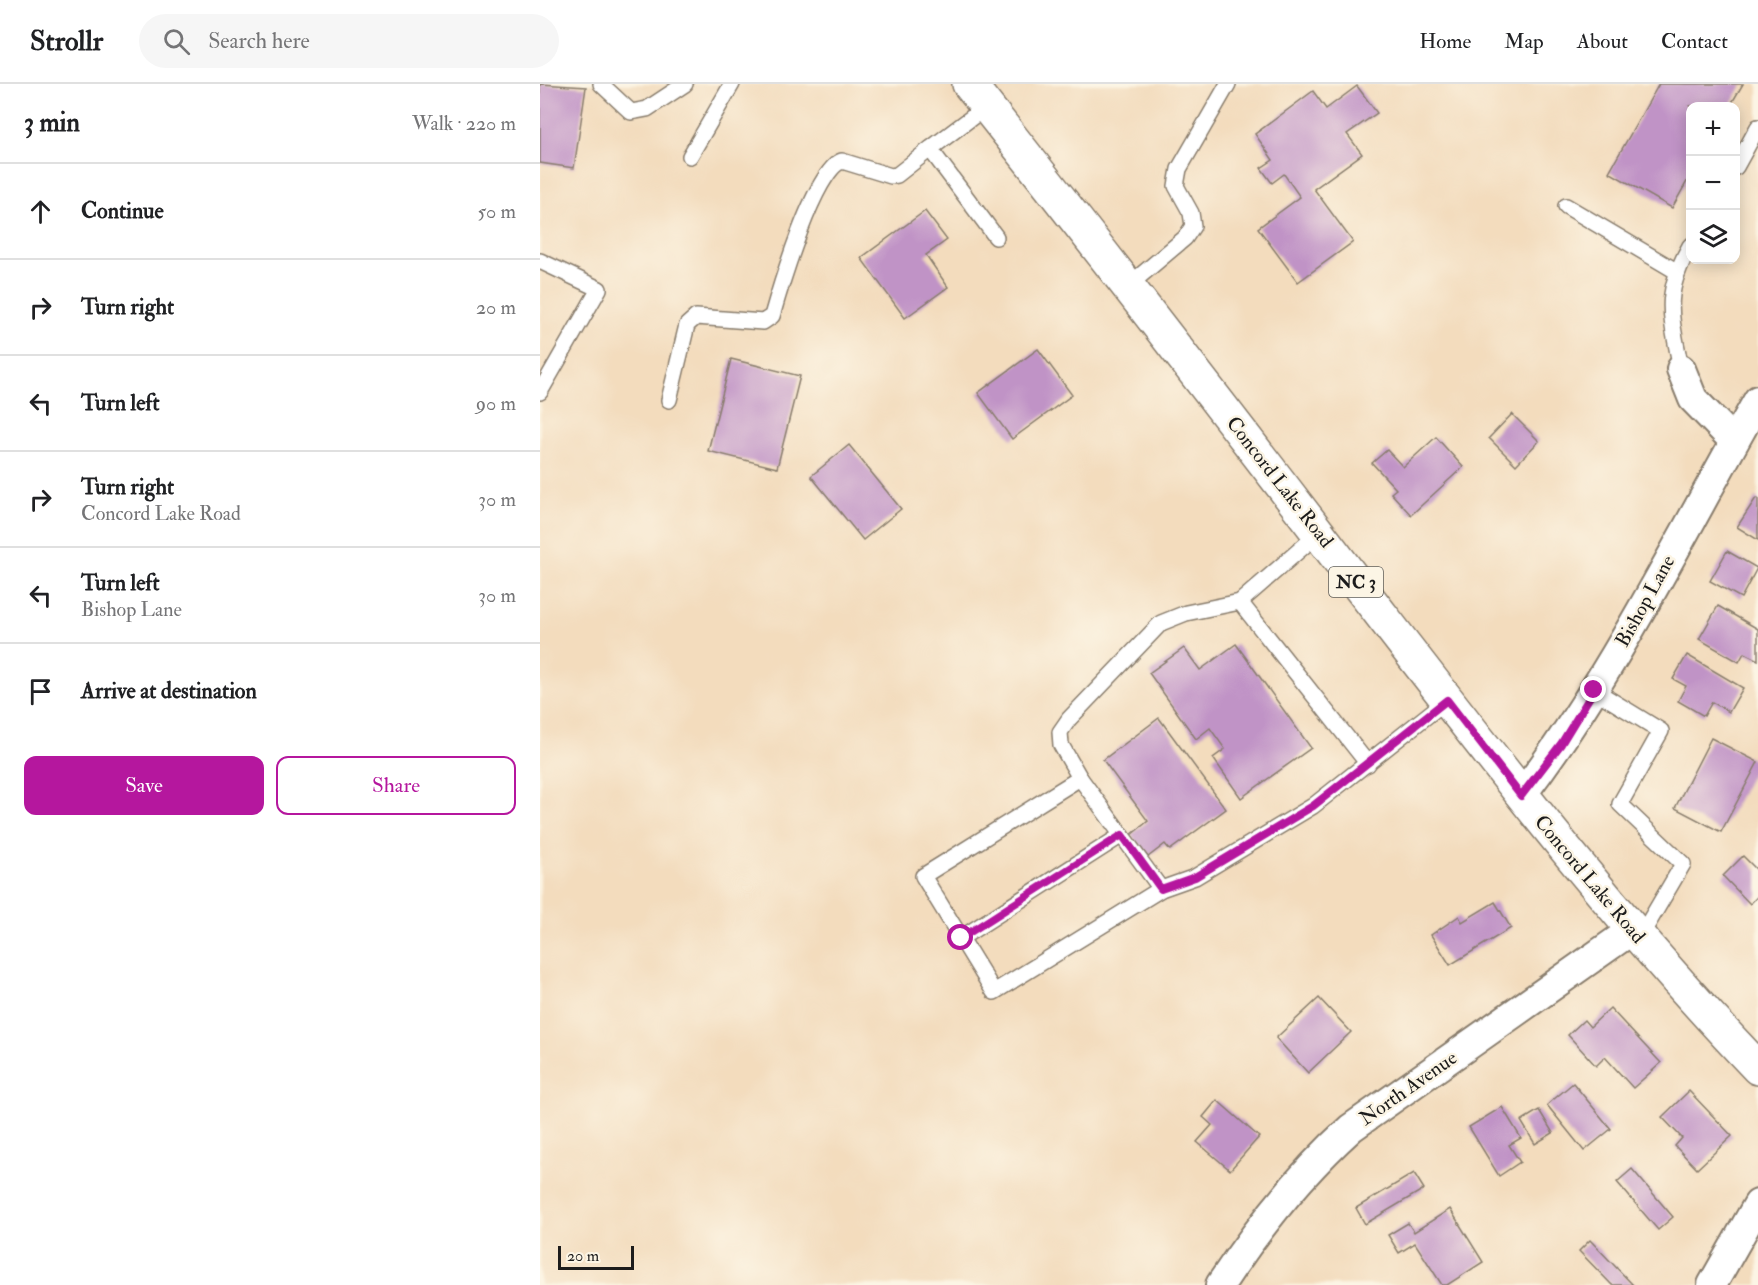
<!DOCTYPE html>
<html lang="en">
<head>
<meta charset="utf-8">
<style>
  :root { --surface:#fff; --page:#f6f6f6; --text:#202124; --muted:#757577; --line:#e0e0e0; --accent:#b5179e }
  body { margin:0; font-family:"IM FELL Double Pica",serif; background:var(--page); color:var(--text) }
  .controls { position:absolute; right:18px; top:18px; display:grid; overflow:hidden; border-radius:12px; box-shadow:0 3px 15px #0003 }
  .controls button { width:54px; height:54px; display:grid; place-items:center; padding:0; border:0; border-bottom:2px solid var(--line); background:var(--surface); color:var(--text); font:30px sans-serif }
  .scale { position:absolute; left:18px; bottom:15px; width:76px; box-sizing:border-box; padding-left:6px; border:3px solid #1c1c1c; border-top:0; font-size:16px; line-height:21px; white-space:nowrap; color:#1c1c1c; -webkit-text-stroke:4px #fcf5e5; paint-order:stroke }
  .stop { position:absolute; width:18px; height:18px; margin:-14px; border:4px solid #b5179e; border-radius:50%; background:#fff }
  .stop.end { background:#b5179e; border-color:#fff; box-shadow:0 2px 6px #0008 }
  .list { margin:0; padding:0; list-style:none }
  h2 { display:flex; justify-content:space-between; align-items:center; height:78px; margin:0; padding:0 24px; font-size:26px }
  h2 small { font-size:20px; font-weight:400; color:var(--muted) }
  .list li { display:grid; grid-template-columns:39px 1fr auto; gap:18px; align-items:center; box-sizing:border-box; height:96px; padding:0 24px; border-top:2px solid var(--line) }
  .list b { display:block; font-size:22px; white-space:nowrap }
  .list p { margin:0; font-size:20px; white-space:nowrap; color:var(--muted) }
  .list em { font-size:20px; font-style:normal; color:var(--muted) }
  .actions { display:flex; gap:12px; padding:18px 24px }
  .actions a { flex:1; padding:14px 0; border:2px solid var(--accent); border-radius:12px; text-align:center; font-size:21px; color:var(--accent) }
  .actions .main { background:var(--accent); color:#fff }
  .icon { flex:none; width:33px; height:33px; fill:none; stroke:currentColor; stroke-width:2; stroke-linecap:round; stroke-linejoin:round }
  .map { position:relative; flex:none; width:1218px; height:1201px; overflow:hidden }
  header { display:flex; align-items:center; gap:36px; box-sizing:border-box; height:84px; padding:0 30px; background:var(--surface); border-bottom:2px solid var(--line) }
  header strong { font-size:28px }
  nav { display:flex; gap:33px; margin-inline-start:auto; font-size:21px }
  .search { width:420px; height:54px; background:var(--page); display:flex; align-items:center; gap:15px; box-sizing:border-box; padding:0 21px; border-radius:33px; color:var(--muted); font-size:22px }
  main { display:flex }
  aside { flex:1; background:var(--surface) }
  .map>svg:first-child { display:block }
</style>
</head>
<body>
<header>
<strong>Strollr</strong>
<div class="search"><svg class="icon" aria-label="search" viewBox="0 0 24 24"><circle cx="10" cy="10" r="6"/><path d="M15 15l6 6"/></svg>Search here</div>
<nav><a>Home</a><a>Map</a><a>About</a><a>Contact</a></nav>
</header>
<main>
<aside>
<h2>3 min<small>Walk · 220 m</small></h2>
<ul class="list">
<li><svg class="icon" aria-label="ahead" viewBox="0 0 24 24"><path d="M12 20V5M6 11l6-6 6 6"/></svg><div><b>Continue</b></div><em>50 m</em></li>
<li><svg class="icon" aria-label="right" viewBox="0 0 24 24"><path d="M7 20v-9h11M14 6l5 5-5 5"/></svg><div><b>Turn right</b></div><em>20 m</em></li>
<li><svg class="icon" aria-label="left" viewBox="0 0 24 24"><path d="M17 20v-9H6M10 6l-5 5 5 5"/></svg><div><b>Turn left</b></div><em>90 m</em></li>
<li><svg class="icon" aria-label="right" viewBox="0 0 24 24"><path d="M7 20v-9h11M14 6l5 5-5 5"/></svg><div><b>Turn right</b><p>Concord Lake Road</p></div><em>30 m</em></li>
<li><svg class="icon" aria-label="left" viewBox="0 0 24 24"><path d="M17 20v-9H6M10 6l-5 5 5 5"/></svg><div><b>Turn left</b><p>Bishop Lane</p></div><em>30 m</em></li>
<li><svg class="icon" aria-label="arrive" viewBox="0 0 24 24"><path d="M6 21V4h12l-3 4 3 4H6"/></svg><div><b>Arrive at destination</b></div></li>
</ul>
<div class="actions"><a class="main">Save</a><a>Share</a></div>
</aside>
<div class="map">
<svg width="1218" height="1201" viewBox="0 0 1218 1201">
  <rect width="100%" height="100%" fill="#fcf5e5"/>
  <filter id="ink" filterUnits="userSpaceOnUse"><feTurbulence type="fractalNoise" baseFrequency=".0167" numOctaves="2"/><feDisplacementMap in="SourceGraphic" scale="12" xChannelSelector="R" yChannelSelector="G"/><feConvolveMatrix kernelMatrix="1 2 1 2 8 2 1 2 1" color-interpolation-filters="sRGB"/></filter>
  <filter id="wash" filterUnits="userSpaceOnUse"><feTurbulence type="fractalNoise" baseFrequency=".008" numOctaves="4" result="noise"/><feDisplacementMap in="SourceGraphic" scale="24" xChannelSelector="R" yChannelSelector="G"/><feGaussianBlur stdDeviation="1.35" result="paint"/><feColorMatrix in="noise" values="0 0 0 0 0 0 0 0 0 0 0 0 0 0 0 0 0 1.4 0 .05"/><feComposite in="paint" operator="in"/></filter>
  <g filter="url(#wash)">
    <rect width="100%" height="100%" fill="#f3dcbd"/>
    <g id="blocks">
      <!-- building -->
      <g fill="#c093c6">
        <path d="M0 0 46 3 34 84 0 79Z"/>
        <path d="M1119 0H1203L1190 22H1150V92L1132 124 1069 88Z"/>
        <path d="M817 2 837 29 807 50 822 70 774 105 813 158 758 198 718 144 760 113 744 90 732 99 721 84 733 76 715 50 773 7 786 25Z"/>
        <path d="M385 127 407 156 386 171 408 203 365 234 321 174Z"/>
        <path d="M498 265 532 311 472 355 438 309Z"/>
        <path d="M191 275 260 292 237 384 168 367Z"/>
        <path d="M972 330 999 357 976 381 949 354Z"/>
        <path d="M896 353 923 383 871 431 851 409 856 405 832 379 847 366 863 383Z"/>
        <path d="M309 361 361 425 323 456 271 392Z"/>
        <path d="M1216 414 1218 415V456L1197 443Z"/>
        <path d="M1187 467 1217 484 1201 514 1170 497Z"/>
        <path d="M1178 522 1218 545V576L1204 569 1199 578 1159 555Z"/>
        <path d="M696 560 771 664 701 714 673 674 685 665 670 644 656 655 609 589 644 564 660 586Z"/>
        <path d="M1147 571 1203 604 1189 628 1172 618 1164 632 1138 617 1146 602 1133 595Z"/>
        <path d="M619 634 686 725 630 766 625 760 608 773 591 751 608 737 563 676Z"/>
        <path d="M1171 654 1218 678 1181 748 1135 724Z"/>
        <path d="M1203 772 1218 787V812L1210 820 1183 792Z"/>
        <path d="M955 818 971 844 910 881 891 851 919 832 922 838Z"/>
        <path d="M779 914 811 948 768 989 736 954Z"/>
        <path d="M1070 924 1121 979 1093 1004 1065 973 1056 982 1028 951 1044 936 1050 943Z"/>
        <path d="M1033 999 1071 1045 1044 1067 1007 1021Z"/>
        <path d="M1149 1007 1192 1052 1157 1085 1135 1062 1142 1054 1122 1033Z"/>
        <path d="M677 1016 719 1053 690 1086 657 1058 672 1041 663 1033Z"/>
        <path d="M962 1023 981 1054 969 1061 980 1078 959 1092 929 1043Z"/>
        <path d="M999 1026 1013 1049 995 1060 981 1037Z"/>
        <path d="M1092 1085 1133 1133 1118 1146 1077 1098Z"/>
        <path d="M874 1089 884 1105 825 1140 816 1124Z"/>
        <path d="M910 1125 943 1178 907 1201H902L875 1159 859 1169 848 1151 868 1139 874 1148Z"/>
        <path d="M1050 1156 1093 1201H1072L1039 1167Z"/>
      </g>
    </g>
  </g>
  <g filter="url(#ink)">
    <use href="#blocks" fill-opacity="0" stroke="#887c6c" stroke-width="1.5"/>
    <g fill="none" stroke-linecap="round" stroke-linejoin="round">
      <!-- service casing -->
      <g stroke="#887c6c" stroke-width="18">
        <g id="service">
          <path d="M61 0 91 28 107 25 145 0"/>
          <path d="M447 22 390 65 456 153"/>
          <path d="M150 72 192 0"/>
          <path d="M1196 83 1218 43"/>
          <path d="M1026 122 1136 187"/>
          <path d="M0 177 59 205 0 308"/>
          <path d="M588 202 645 154 653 142 651 129 636 102 639 85 688 0"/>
          <path d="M1141 285C1131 231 1122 212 1150 162"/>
          <path d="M129 316 147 241 156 233 223 238 232 232C240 204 275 85 302 77L351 92 357 91 390 65"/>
          <path d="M700 518 828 680"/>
          <path d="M1054 606 1121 647 1080 720 1143 780 1099 855"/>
          <path d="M540 694 383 792 454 908 621 805 655 793 773 722 907 616"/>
          <path d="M621 805 540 694 521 661 520 648 529 635 621 539 646 529 700 518 779 449"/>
          <path d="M421 854 582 751"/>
        </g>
      </g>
      <!-- minor casing -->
      <g stroke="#887c6c" stroke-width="32">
        <g id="minor">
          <path d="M1141 285 1153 315 1194 357"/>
          <path d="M981 712C1074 590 1142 449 1218 316"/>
          <path d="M680 1201C717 1145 760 1090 811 1044L1092 846"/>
          <path d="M1172 1201 1218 1120"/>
        </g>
      </g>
      <!-- primary casing -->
      <g stroke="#887c6c" stroke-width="36">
        <path id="primary" d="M429 0C562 167 692 336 822 506 949 670 1074 834 1218 984"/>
      </g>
      <!-- service -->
      <use href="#service" stroke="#fff" stroke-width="15"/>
      <!-- minor -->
      <use href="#minor" stroke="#fff" stroke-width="28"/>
      <!-- primary -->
      <use href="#primary" stroke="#fff" stroke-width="33"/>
    </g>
  </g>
  <g fill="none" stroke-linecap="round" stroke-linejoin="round" filter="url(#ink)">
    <!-- route -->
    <path stroke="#b5179e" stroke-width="8" d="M421 854 582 751 621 805 655 793 773 722 907 616 981 712 1021 660 1054 606"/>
  </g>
  <g text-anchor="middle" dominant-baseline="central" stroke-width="5" stroke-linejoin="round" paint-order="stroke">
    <!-- shield labels -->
    <rect fill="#fcf5e5" stroke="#5f5d58" stroke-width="1.5" x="789" y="483" width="54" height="30" rx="4.5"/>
    <g font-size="18" font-weight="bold" fill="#1c1c1c">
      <text x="816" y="498">NC 3</text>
    </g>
    <!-- street labels -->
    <g font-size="20" fill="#1c1c1c" stroke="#fcf5e5">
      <text transform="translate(740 398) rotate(52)">Concord Lake Road</text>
      <text transform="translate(1105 517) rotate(-61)">Bishop Lane</text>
      <text transform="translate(1050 795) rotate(50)">Concord Lake Road</text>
      <text transform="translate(868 1004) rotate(-35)">North Avenue</text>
    </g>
  </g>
</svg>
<div class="controls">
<button>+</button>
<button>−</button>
<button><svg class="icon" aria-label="layers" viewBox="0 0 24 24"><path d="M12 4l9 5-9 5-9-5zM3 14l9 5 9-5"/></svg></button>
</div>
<div class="scale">20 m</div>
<div class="stop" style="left:421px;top:854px"></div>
<div class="stop end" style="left:1054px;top:606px"></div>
</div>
</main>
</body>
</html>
